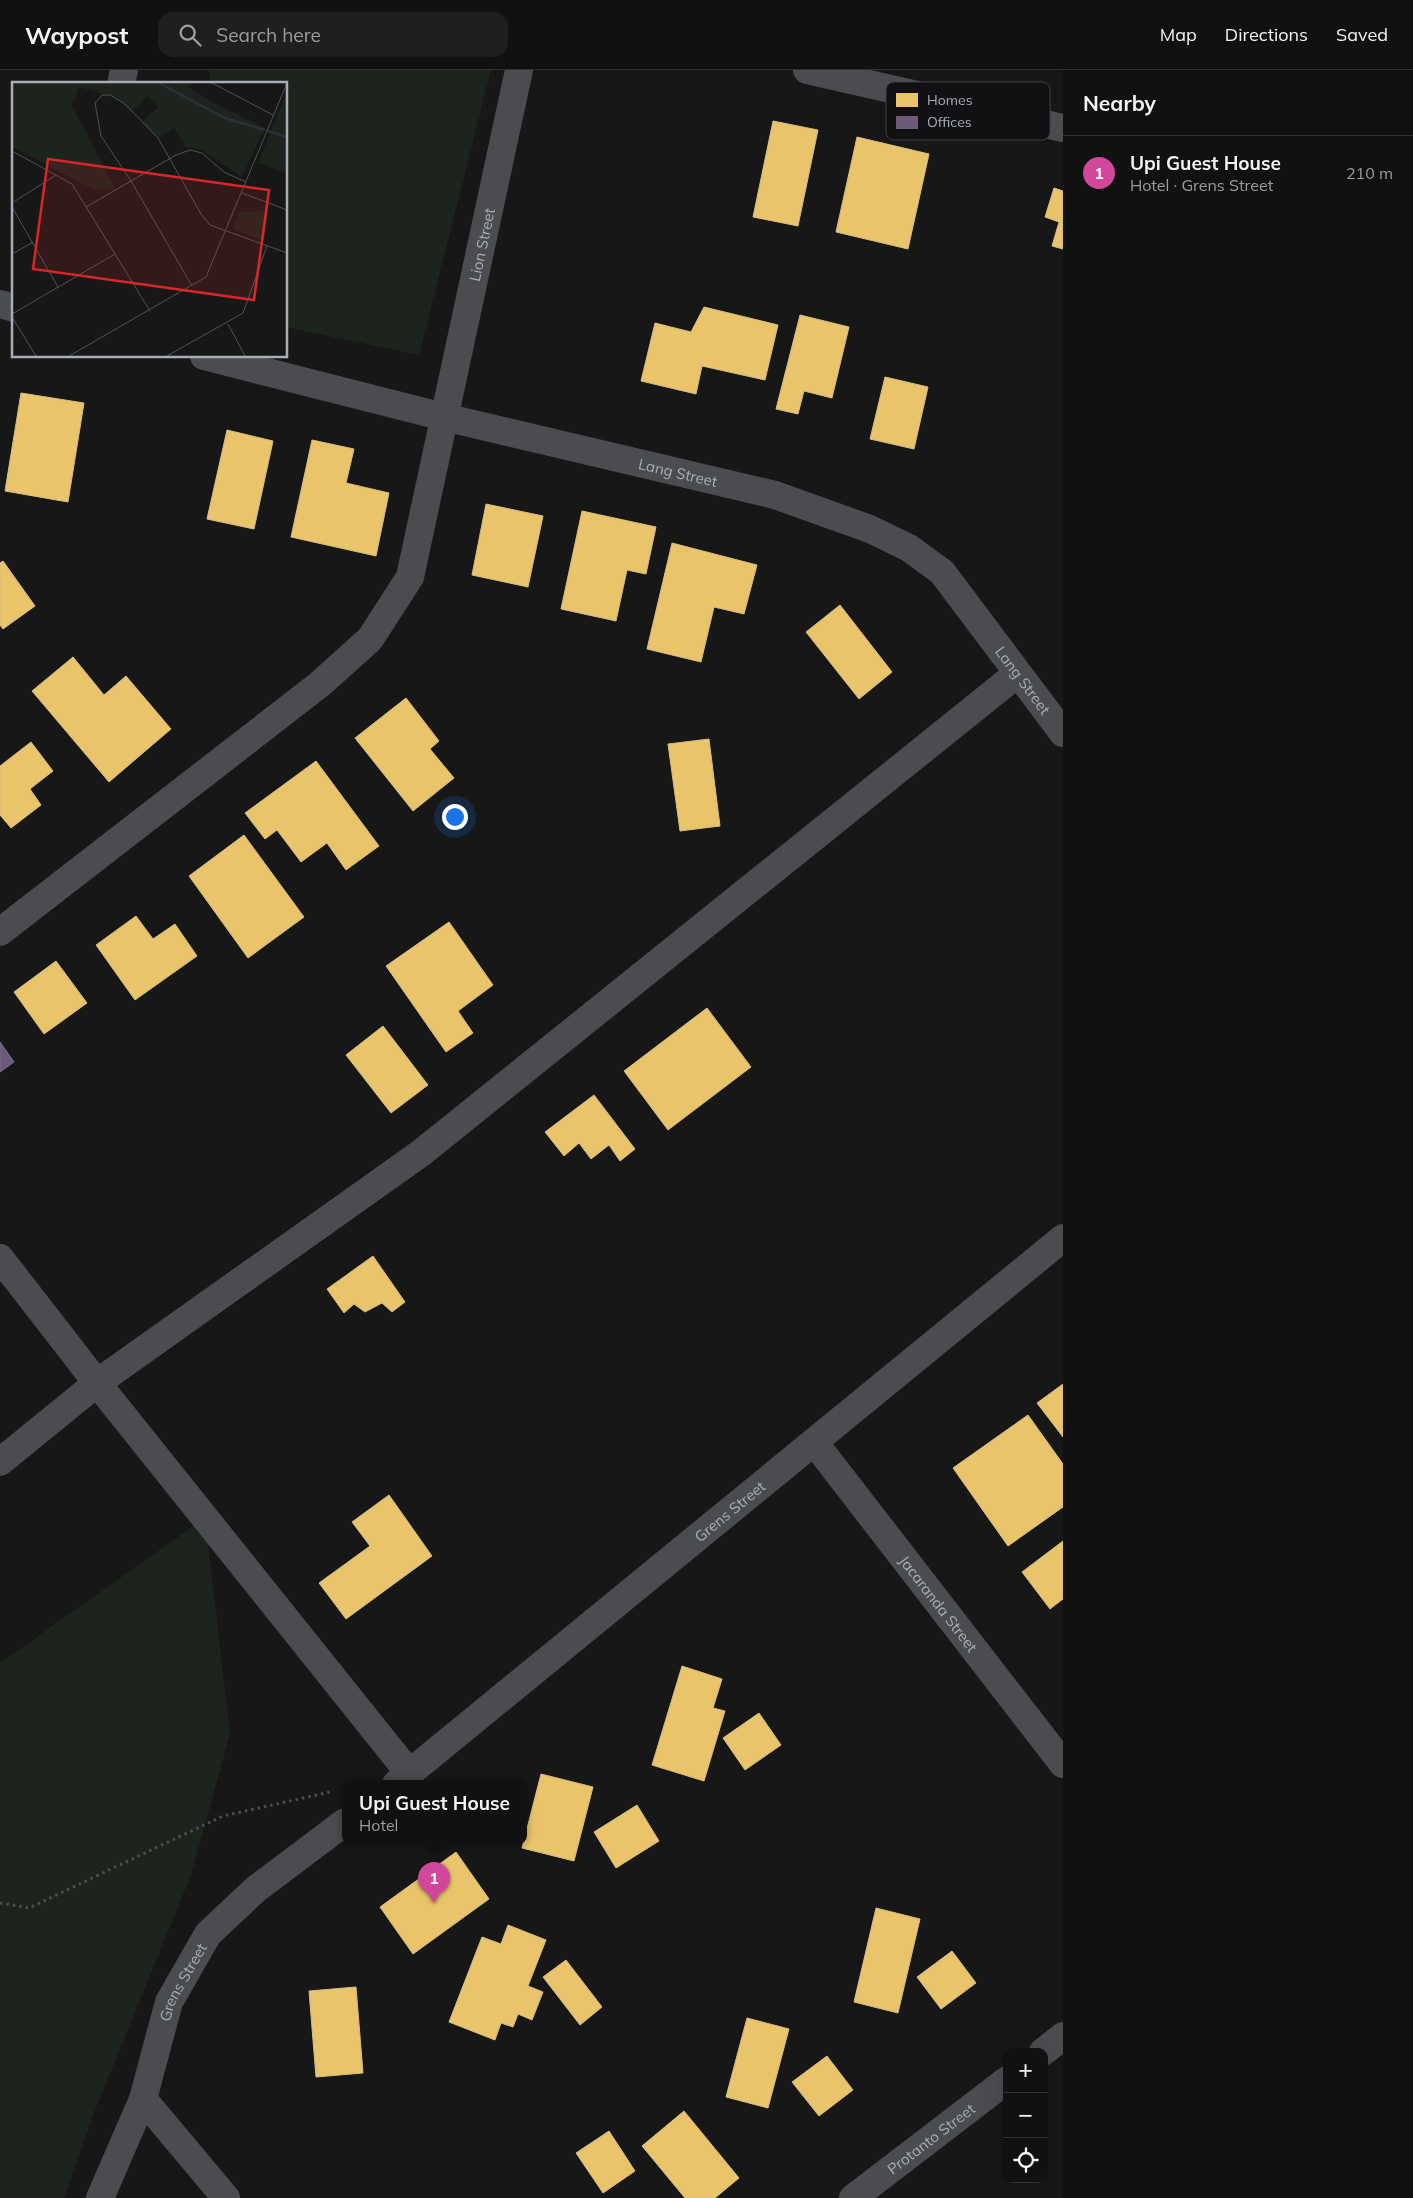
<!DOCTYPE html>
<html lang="en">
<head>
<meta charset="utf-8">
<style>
  :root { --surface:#111; --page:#1e1f1f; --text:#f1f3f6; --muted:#9c9d9f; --line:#303131; --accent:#1a73e8 }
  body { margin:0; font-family:Mulish,sans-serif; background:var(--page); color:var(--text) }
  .controls { position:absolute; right:15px; bottom:15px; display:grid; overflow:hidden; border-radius:10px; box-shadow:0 5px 20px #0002 }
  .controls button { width:45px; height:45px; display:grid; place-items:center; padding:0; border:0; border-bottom:1px solid var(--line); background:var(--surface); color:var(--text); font:25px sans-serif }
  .you { position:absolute; left:454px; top:746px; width:18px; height:18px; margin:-12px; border:4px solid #fff; border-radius:50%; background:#1a73e8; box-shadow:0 0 0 8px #1a73e833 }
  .badge { display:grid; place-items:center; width:32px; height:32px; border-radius:50%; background:var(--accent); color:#fff; font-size:16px; font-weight:700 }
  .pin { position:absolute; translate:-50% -41px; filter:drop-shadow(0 1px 2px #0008) }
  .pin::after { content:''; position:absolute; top:26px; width:18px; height:15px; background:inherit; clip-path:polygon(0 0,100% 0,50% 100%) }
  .popup { position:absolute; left:342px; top:1710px; width:185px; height:65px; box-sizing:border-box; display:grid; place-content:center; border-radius:10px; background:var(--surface); filter:drop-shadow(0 1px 4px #0005); font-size:16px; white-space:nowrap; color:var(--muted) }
  .popup b { font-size:19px; color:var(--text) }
  .popup::after { content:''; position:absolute; left:50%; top:100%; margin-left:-10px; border:10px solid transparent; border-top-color:var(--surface) }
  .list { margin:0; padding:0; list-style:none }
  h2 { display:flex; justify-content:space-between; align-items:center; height:65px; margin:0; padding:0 20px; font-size:21px }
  h2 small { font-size:16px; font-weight:400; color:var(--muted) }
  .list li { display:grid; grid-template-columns:32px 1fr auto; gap:15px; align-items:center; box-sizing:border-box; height:75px; padding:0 20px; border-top:1px solid var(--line) }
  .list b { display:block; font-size:19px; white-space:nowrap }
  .list p { margin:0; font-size:16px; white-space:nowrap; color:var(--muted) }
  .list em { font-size:16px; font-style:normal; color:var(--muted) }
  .icon { flex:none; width:28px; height:28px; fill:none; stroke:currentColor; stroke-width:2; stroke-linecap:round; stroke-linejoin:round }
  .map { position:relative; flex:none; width:1063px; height:2128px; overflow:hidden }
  header { display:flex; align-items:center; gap:30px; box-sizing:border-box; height:70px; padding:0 25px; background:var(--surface); border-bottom:1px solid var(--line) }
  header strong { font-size:24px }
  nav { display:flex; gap:28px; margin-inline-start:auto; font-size:18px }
  .search { width:350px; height:45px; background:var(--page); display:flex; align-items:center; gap:12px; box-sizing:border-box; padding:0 18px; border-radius:15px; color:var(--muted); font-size:19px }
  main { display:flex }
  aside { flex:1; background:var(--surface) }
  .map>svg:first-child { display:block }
</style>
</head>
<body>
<header>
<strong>Waypost</strong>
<div class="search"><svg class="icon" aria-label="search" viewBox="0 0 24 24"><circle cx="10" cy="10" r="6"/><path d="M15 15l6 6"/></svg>Search here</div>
<nav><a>Map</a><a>Directions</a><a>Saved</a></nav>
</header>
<main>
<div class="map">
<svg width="1063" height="2128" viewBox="0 0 1063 2128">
  <rect width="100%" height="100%" fill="#171717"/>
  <!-- green -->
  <g fill="#1d241e">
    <path d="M209 0H491L419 285 286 257V14H211Z"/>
    <path d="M205 1448 230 1664 191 1805 95 2040 64 2128H0V1593Z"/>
  </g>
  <!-- homes -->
  <g fill="#e9c46a" stroke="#d6bd81">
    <path d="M773 51 818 60 798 156 753 147Z"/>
    <path d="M857 67 929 84 908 179 836 162Z"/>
    <path d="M1054 118 1063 121V179L1052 176 1059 152 1045 147Z"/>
    <path d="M704 237 778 255 765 310 702 296 696 324 641 311 655 253 691 262Z"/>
    <path d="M800 245 849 257 832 328 804 321 798 344 776 339Z"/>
    <path d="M885 307 928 317 914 379 870 369Z"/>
    <path d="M21 323 84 333 68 432 5 421Z"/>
    <path d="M227 360 273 371 254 459 207 449Z"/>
    <path d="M312 370 354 379 346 413 389 423 376 486 291 467Z"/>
    <path d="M486 434 543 446 528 517 472 505Z"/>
    <path d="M582 441 656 457 646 504 627 500 616 551 561 539Z"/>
    <path d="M672 473 757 495 744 544 714 537 701 592 647 579Z"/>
    <path d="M3 491 35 536 3 559 0 555V493Z"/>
    <path d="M840 535 892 602 859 629 806 562Z"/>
    <path d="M73 587 104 625 126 606 171 659 109 712 32 621Z"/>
    <path d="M406 628 439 671 430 679 454 708 413 741 355 668Z"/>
    <path d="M709 669 720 756 680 761 668 674Z"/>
    <path d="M31 672 53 701 30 719 41 735 11 758 0 745V696Z"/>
    <path d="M316 691 379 776 346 800 327 773 301 792 277 760 265 769 245 743Z"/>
    <path d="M244 765 304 847 248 888 189 806Z"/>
    <path d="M136 846 153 869 175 854 197 886 135 930 96 875Z"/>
    <path d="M449 852 493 915 458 941 473 963 446 982 386 896Z"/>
    <path d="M56 891 87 933 44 964 14 922Z"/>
    <path d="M707 938 751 997 668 1060 624 1001Z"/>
    <path d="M383 956 428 1015 391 1043 346 985Z"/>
    <path d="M594 1025 635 1079 620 1091 609 1075 591 1089 579 1073 564 1086 545 1062Z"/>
    <path d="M373 1186 405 1232 392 1242 382 1233 365 1242 354 1234 344 1243 327 1219Z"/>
    <path d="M1063 1314V1367L1037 1333Z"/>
    <path d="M1028 1345 1063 1394V1437L1008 1476 953 1398Z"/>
    <path d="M389 1425 432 1486 346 1549 319 1513 370 1476 352 1452Z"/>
    <path d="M1063 1471V1529L1050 1539 1022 1502Z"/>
    <path d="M682 1596 722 1609 713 1638 725 1641 704 1711 652 1695Z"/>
    <path d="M759 1643 781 1675 745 1700 723 1668Z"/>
    <path d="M541 1704 593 1717 574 1791 522 1778Z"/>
    <path d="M637 1735 659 1771 616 1798 594 1762Z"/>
    <path d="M456 1782 489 1829 413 1884 380 1837Z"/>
    <path d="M876 1838 920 1849 898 1943 854 1932Z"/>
    <path d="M508 1855 546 1870 528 1916 543 1922 532 1950 518 1944 513 1957 501 1953 495 1970 449 1952 482 1867 501 1874Z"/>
    <path d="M952 1881 976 1913 941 1939 917 1907Z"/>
    <path d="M566 1890 602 1937 580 1955 543 1907Z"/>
    <path d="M356 1917 363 2003 316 2007 309 1921Z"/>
    <path d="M747 1948 789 1959 768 2038 726 2027Z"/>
    <path d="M827 1986 853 2020 819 2046 792 2012Z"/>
    <path d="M684 2041 739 2108 715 2128H685L642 2076Z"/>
    <path d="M609 2061 635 2101 603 2123 576 2083Z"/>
  </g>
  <!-- offices -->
  <path fill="#6d597a" stroke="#7f728d" d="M0 972 14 992 0 1002Z"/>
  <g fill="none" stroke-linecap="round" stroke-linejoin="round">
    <!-- path -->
    <path stroke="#4d4e52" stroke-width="3" stroke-dasharray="2.5 4" stroke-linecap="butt" d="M0 1833 29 1838 223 1746 330 1722"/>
    <!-- street -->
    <g stroke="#4b4c50" stroke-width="28">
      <path d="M807 0 1063 58"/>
      <path d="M121 14 124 0"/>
      <path d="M0 234 14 238"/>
      <path id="s1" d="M204 286 444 347 775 425 870 459 909 478 942 502 1063 663"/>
      <path id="s2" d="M0 862 320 614 370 569 410 507 519 0"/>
      <path d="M0 1188 97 1313 410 1704"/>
      <path id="s3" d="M814 1372 1063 1694"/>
      <path d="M0 1392 97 1313 421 1083 1017 604"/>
      <path id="s4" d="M396 1714 1063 1168"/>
      <path d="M1043 1982 1063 1966"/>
      <path d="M143 2029 226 2128"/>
      <path id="s5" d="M100 2128 143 2029 169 1932 208 1864 256 1819 345 1752"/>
      <path id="s6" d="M853 2128 1007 2010"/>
    </g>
  </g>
  <g text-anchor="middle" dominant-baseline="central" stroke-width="5" stroke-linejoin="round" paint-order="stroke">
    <!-- street labels -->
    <g font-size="15" fill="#a8adb8" stroke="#111113">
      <text stroke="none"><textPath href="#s2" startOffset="886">Lion Street</textPath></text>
      <text stroke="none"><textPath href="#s1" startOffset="488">Lang Street</textPath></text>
      <text stroke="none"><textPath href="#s1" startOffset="908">Lang Street</textPath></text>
      <text stroke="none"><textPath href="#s4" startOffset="431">Grens Street</textPath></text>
      <text stroke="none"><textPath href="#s3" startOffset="204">Jacaranda Street</textPath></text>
      <text stroke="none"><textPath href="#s5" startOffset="232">Grens Street</textPath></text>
      <text stroke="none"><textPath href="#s6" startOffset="98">Protanto Street</textPath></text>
    </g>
  </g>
  <!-- overview -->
  <g transform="translate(12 12)">
    <rect width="275" height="275" fill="#171717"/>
    <path d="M0 1H179L177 5 202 21 253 46 230 95 191 69 173 64 162 46 146 56 130 40 146 25 135 14 120 30 103 15 67 5 60 24 104 108 81 107 0 65ZM275 10V91L246 81ZM257 129 252 159 221 147 227 130Z" fill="#1d241e"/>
    <path fill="none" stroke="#2a3239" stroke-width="2.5" d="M147 1 213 36 253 48M256 49 275 55"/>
    <path fill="none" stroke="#515357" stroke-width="1" d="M200 1 261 33M0 69 60 102 138 229M230 111 275 128M0 121 44 93M0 125 46 205M74 125 164 73 178 68 190 71 212 90 234 100M0 172 21 160M180 204 119 99 89 54 83 21 90 13H98L113 22 146 56 189 132 198 143 275 171M0 232 103 172M275 233V257M0 235 24 274M216 242 233 274M57 274 194 195 275 1M155 274 231 231 255 164"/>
    <path fill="#d62828" fill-opacity="0.15" stroke="#d62828" stroke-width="2.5" d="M36 77 257 108 242 218 21 187Z"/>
    <rect width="275" height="275" fill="none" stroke="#a8adb8" stroke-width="2.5"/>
  </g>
  <!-- legend -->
  <rect x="886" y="12" width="164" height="58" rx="8" fill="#111113" stroke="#3e4045" stroke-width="1"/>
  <rect x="896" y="23" width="22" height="14" fill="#e9c46a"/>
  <rect x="896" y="46" width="22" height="13" fill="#6d597a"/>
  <g font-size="14" fill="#a8adb8">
    <text x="927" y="35">Homes</text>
    <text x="927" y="57">Offices</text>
  </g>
</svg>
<div class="controls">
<button>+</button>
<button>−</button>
<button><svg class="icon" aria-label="locate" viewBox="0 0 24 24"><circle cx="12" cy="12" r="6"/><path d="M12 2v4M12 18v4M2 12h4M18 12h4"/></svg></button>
</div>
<div class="you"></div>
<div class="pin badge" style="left:434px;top:1833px;background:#d1479c">1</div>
<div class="popup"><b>Upi Guest House</b>Hotel</div>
</div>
<aside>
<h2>Nearby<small></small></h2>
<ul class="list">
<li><span class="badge" style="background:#d1479c">1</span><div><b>Upi Guest House</b><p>Hotel · Grens Street</p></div><em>210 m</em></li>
</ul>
</aside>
</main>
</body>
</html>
